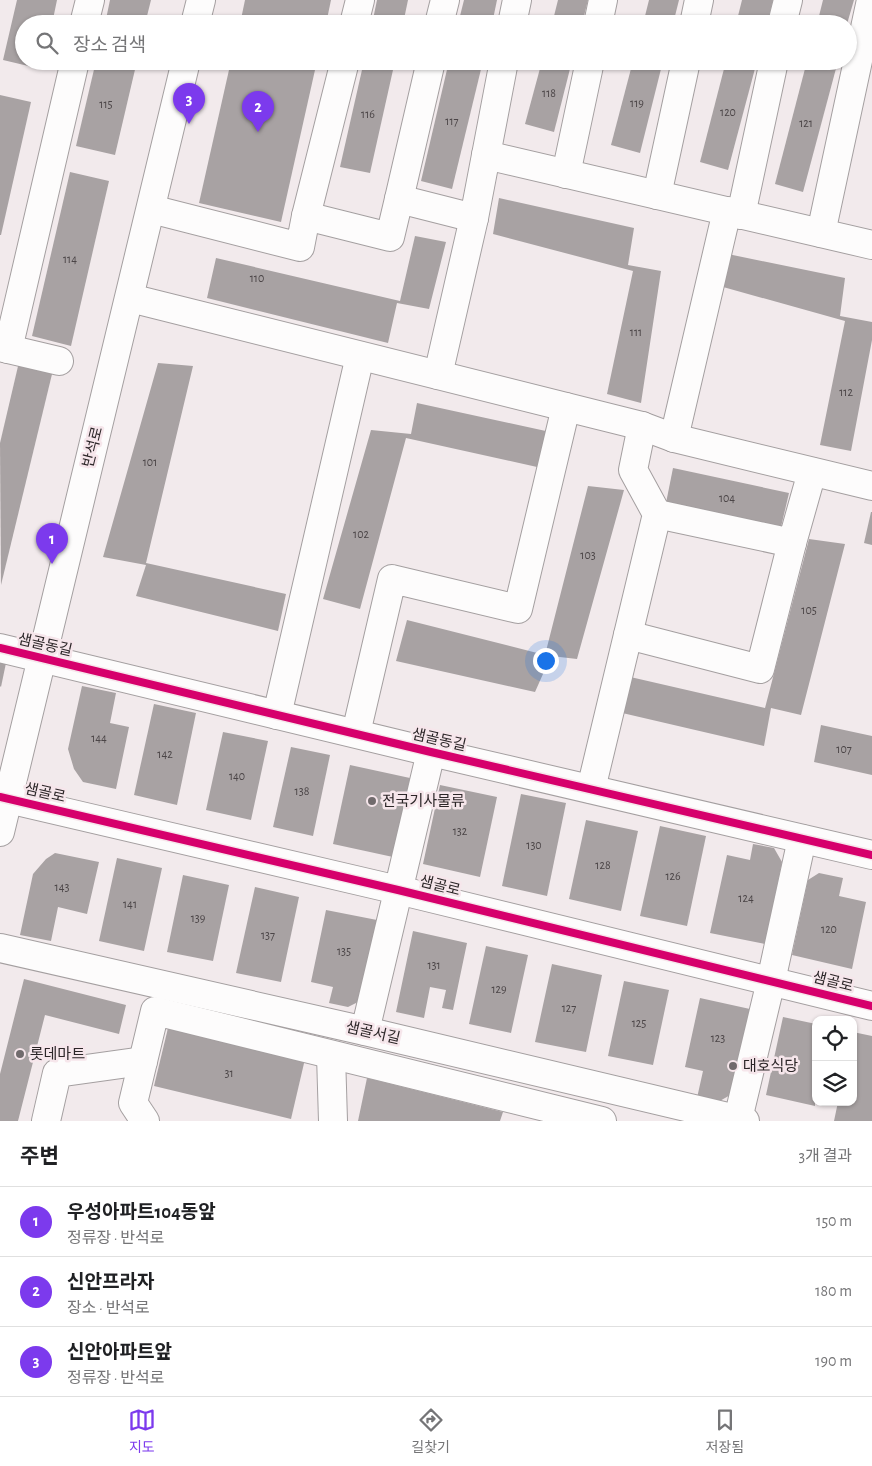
<!DOCTYPE html>
<html lang="ko">
<head>
<meta charset="utf-8">
<style>
  :root { --surface:#fff; --page:#f6f6f6; --text:#202124; --muted:#757577; --line:#e0e0e0; --accent:#7c3aed }
  body { margin:0; font-family:"Alegreya Sans","Noto Sans KR",sans-serif; background:var(--page); color:var(--text) }
  .controls { position:absolute; right:15px; bottom:15px; display:grid; overflow:hidden; border-radius:10px; box-shadow:0 1px 4px #0004 }
  .controls button { width:45px; height:45px; display:grid; place-items:center; padding:0; border:0; border-bottom:1px solid var(--line); background:var(--surface); color:var(--text); font:25px sans-serif }
  .you { position:absolute; left:545px; top:660px; width:18px; height:18px; margin:-12px; border:4px solid #fff; border-radius:50%; background:#1a73e8; box-shadow:0 0 0 8px #1a73e833 }
  .badge { display:grid; place-items:center; width:32px; height:32px; border-radius:50%; background:var(--accent); color:#fff; font-size:16px; font-weight:700 }
  .pin { position:absolute; translate:-50% -41px; filter:drop-shadow(0 1px 2px #0008) }
  .pin::after { content:''; position:absolute; top:26px; width:18px; height:15px; background:inherit; clip-path:polygon(0 0,100% 0,50% 100%) }
  .list { margin:0; padding:0; list-style:none }
  h2 { display:flex; justify-content:space-between; align-items:center; height:65px; margin:0; padding:0 20px; font-size:21px }
  h2 small { font-size:16px; font-weight:400; color:var(--muted) }
  .list li { display:grid; grid-template-columns:32px 1fr auto; gap:15px; align-items:center; box-sizing:border-box; height:70px; padding:0 20px; border-top:1px solid var(--line) }
  .list b { display:block; font-size:19px; white-space:nowrap }
  .list p { margin:0; font-size:16px; white-space:nowrap; color:var(--muted) }
  .list em { font-size:16px; font-style:normal; color:var(--muted) }
  .icon { flex:none; width:28px; height:28px; fill:none; stroke:currentColor; stroke-width:2; stroke-linecap:round; stroke-linejoin:round }
  .map { position:relative; flex:none; width:872px; height:1121px; overflow:hidden }
  .search { position:absolute; background:var(--surface); box-shadow:0 1px 4px #0004; left:15px; right:15px; top:15px; height:55px; display:flex; align-items:center; gap:12px; box-sizing:border-box; padding:0 18px; border-radius:28px; color:var(--muted); font-size:19px }
  .sheet { height:275px; background:var(--surface) }
  nav { display:flex; justify-content:space-around; align-items:center; box-sizing:border-box; height:70px; border-top:1px solid var(--line); background:var(--surface); font-size:14px; color:var(--muted) }
  nav a { display:grid; justify-items:center; gap:2px }
  nav .on { color:var(--accent) }
  .map>svg:first-child { display:block }
</style>
</head>
<body>
<div class="map">
<svg width="872" height="1121" viewBox="0 0 872 1121">
  <rect width="100%" height="100%" fill="#f2eaec"/>
  <!-- building -->
  <g fill="#a8a2a3">
    <path d="M17 0H57L52 24H24V61H43L41 69 3 60Z"/>
    <path d="M110 0H151L145 24H105Z"/>
    <path d="M245 0H331L326 24H240Z"/>
    <path d="M377 0H408L403 24H372Z"/>
    <path d="M464 0H497L492 24H458Z"/>
    <path d="M558 0H588L582 24H552Z"/>
    <path d="M649 0H679L673 24H643Z"/>
    <path d="M742 0H773L767 24H736Z"/>
    <path d="M823 0H854L847 24H817Z"/>
    <path d="M96 61H137L115 155 76 146Z"/>
    <path d="M231 61H317L281 222 199 203Z"/>
    <path d="M364 61H395L370 173 340 167Z"/>
    <path d="M449 61H483L452 189 421 181Z"/>
    <path d="M542 61H572L554 132 525 124Z"/>
    <path d="M633 61H663L640 153 611 145Z"/>
    <path d="M726 61H757L728 170 700 162Z"/>
    <path d="M807 61H838L803 192 775 184Z"/>
    <path d="M0 95 31 102 1 235H0Z"/>
    <path d="M70 172 109 181 71 346 32 336Z"/>
    <path d="M499 198 634 228 628 265 661 271 641 403 607 394 633 271 493 234Z"/>
    <path d="M415 236 446 242 429 309 397 303 388 343 207 298 216 258 400 301Z"/>
    <path d="M723 253 845 278 840 316 872 322V340L851 451 820 445 845 321 716 285Z"/>
    <path d="M19 362 53 370 1 585 0 443Z"/>
    <path d="M158 363 193 366 146 563 286 594 278 631 136 596 146 565 103 557Z"/>
    <path d="M417 403 555 433 546 469 406 438 360 609 323 599 371 430 411 434Z"/>
    <path d="M673 468 789 493 781 527 666 503Z"/>
    <path d="M588 486 624 490 577 659 551 656 535 692 396 661 407 620 545 655Z"/>
    <path d="M871 512H872V545L864 543Z"/>
    <path d="M809 539 845 544 801 715 771 708 764 746 618 712 626 676 765 708Z"/>
    <path d="M0 662 6 663 1 687 0 686Z"/>
    <path d="M82 686 116 693 110 723 129 727 116 789 83 782 74 769 68 749Z"/>
    <path d="M154 704 196 713 177 805 134 795Z"/>
    <path d="M821 725 872 736V775L814 762Z"/>
    <path d="M223 732 268 741 251 820 206 810Z"/>
    <path d="M291 747 330 755 313 836 273 827Z"/>
    <path d="M350 765 410 778 393 857 333 844Z"/>
    <path d="M440 785 497 797 480 877 423 864Z"/>
    <path d="M521 794 566 803 547 896 502 886Z"/>
    <path d="M586 820 638 831 621 911 569 899Z"/>
    <path d="M660 826 706 836 687 926 640 916Z"/>
    <path d="M753 844 774 848 782 862 765 944 710 933 727 855 750 860Z"/>
    <path d="M55 853 99 862 87 914 58 907 51 941 20 935 33 874 46 859Z"/>
    <path d="M117 858 162 868 144 951 99 941Z"/>
    <path d="M819 873 843 878 839 896 866 902 852 969 792 955 808 880Z"/>
    <path d="M183 875 229 885 213 961 167 952Z"/>
    <path d="M255 887 299 897 281 982 236 973Z"/>
    <path d="M326 910 377 920 360 1001 348 1007 329 1003 333 987 311 982Z"/>
    <path d="M413 931 467 943 453 1010 442 1008 446 990 430 987 424 1018 396 1012Z"/>
    <path d="M486 946 528 955 511 1033 469 1024Z"/>
    <path d="M552 964 602 975 586 1052 535 1042Z"/>
    <path d="M24 979 126 1005 119 1034 45 1015 18 1121H0V1074Z"/>
    <path d="M624 981 669 990 653 1065 608 1056Z"/>
    <path d="M700 998 750 1009 732 1094 718 1102 697 1098 703 1071 685 1067Z"/>
    <path d="M783 1017 816 1024 815 1106 766 1095Z"/>
    <path d="M168 1028 305 1059 291 1119 154 1086Z"/>
    <path d="M853 1032 872 1036V1121H834L838 1102H853Z"/>
    <path d="M367 1078 503 1112 500 1121H358Z"/>
  </g>
  <g fill="none" stroke-linecap="round" stroke-linejoin="round">
    <!-- minor casing -->
    <g stroke="#a49fa0" stroke-width="30">
      <g id="minor">
        <path d="M84 24 90 0"/>
        <path d="M195 24 201 0"/>
        <path d="M354 24 360 0"/>
        <path d="M439 24 445 0"/>
        <path d="M512 24 517 0"/>
        <path d="M598 24 603 0"/>
        <path d="M694 24 699 0"/>
        <path d="M782 24 788 0"/>
        <path d="M345 61 306 216 390 237 399 199 474 218"/>
        <path d="M486 155 872 245"/>
        <path d="M566 174 590 61"/>
        <path d="M657 195 686 61"/>
        <path d="M399 199 431 61"/>
        <path d="M151 209 300 247 306 216"/>
        <path d="M741 215 774 61"/>
        <path d="M821 233 871 0"/>
        <path d="M130 298 642 426 674 438 872 486"/>
        <path d="M0 347 59 361"/>
        <path d="M8 349 75 61"/>
        <path d="M438 375 474 218 504 61"/>
        <path d="M674 438 727 211"/>
        <path d="M657 514 792 543 812 472"/>
        <path d="M628 635 760 669 792 543"/>
        <path d="M0 648 431 752 872 855"/>
        <path d="M277 715 360 356"/>
        <path d="M356 733 392 579 518 609 566 407"/>
        <path d="M591 789 657 514 633 470 642 426"/>
        <path d="M0 797 398 890 872 1006"/>
        <path d="M0 832 186 61"/>
        <path d="M0 948 365 1031 745 1121"/>
        <path d="M365 1031 431 752"/>
        <path d="M331 1055 333 1121"/>
        <path d="M738 1119 771 981 802 839"/>
        <path d="M46 1121 57 1073 143 1061"/>
        <path d="M145 1121 133 1103 155 1011 602 1121"/>
      </g>
    </g>
    <!-- minor -->
    <use href="#minor" stroke="#fdfcfc" stroke-width="28"/>
    <!-- cycleway casing -->
    <g stroke="#f6e6eb" stroke-width="11">
      <g id="cycleway">
        <path d="M0 648 431 752 872 855"/>
        <path d="M0 797 398 890 872 1006"/>
      </g>
    </g>
    <!-- cycleway -->
    <use href="#cycleway" stroke="#d6006c" stroke-width="8"/>
  </g>
  <!-- markers -->
  <g fill="#716b6d" stroke="#f6e6eb" stroke-width="2">
    <circle cx="372" cy="801" r="5"/>
    <circle cx="20" cy="1054" r="5"/>
    <circle cx="733" cy="1066" r="5"/>
  </g>
  <g text-anchor="middle" dominant-baseline="central" stroke-width="5" stroke-linejoin="round" paint-order="stroke">
    <!-- number labels -->
    <g font-size="12" fill="#4b4547">
      <text x="549" y="93">118</text>
      <text x="637" y="103">119</text>
      <text x="106" y="104">115</text>
      <text x="728" y="112">120</text>
      <text x="368" y="114">116</text>
      <text x="452" y="121">117</text>
      <text x="806" y="123">121</text>
      <text x="70" y="259">114</text>
      <text x="257" y="278">110</text>
      <text x="636" y="332">111</text>
      <text x="846" y="392">112</text>
      <text x="150" y="462">101</text>
      <text x="727" y="498">104</text>
      <text x="361" y="534">102</text>
      <text x="588" y="555">103</text>
      <text x="809" y="610">105</text>
      <text x="99" y="738">144</text>
      <text x="844" y="749">107</text>
      <text x="165" y="754">142</text>
      <text x="237" y="776">140</text>
      <text x="302" y="791">138</text>
      <text x="460" y="831">132</text>
      <text x="534" y="845">130</text>
      <text x="603" y="865">128</text>
      <text x="673" y="876">126</text>
      <text x="62" y="887">143</text>
      <text x="746" y="898">124</text>
      <text x="130" y="904">141</text>
      <text x="198" y="918">139</text>
      <text x="829" y="929">120</text>
      <text x="268" y="935">137</text>
      <text x="344" y="951">135</text>
      <text x="434" y="965">131</text>
      <text x="499" y="989">129</text>
      <text x="569" y="1008">127</text>
      <text x="639" y="1023">125</text>
      <text x="718" y="1038">123</text>
      <text x="229" y="1073">31</text>
    </g>
    <!-- street labels -->
    <g font-size="15" fill="#2c2628" stroke="#f6e6eb">
      <text transform="translate(93 447) rotate(-76)">반석로</text>
      <text transform="translate(45 645) rotate(13)">샘골동길</text>
      <text transform="translate(439 740) rotate(13)">샘골동길</text>
      <text transform="translate(45 793) rotate(13)">샘골로</text>
      <text transform="translate(440 886) rotate(14)">샘골로</text>
      <text transform="translate(833 982) rotate(14)">샘골로</text>
      <text transform="translate(373 1033) rotate(13)">샘골서길</text>
    </g>
    <!-- poi labels -->
    <g font-size="15" fill="#2c2628" stroke="#f6e6eb" text-anchor="start">
      <text x="382" y="801">전국기사물류</text>
      <text x="30" y="1054">롯데마트</text>
      <text x="743" y="1066">대호식당</text>
    </g>
  </g>
</svg>
<div class="controls">
<button><svg class="icon" aria-label="locate" viewBox="0 0 24 24"><circle cx="12" cy="12" r="6"/><path d="M12 2v4M12 18v4M2 12h4M18 12h4"/></svg></button>
<button><svg class="icon" aria-label="layers" viewBox="0 0 24 24"><path d="M12 4l9 5-9 5-9-5zM3 14l9 5 9-5"/></svg></button>
</div>
<div class="you"></div>
<div class="pin badge" style="left:52px;top:564px">1</div>
<div class="pin badge" style="left:258px;top:132px">2</div>
<div class="pin badge" style="left:189px;top:124px">3</div>
<div class="search"><svg class="icon" aria-label="search" viewBox="0 0 24 24"><circle cx="10" cy="10" r="6"/><path d="M15 15l6 6"/></svg>장소 검색</div>
</div>
<section class="sheet">
<h2>주변<small>3개 결과</small></h2>
<ul class="list">
<li><span class="badge">1</span><div><b>우성아파트104동앞</b><p>정류장 · 반석로</p></div><em>150 m</em></li>
<li><span class="badge">2</span><div><b>신안프라자</b><p>장소 · 반석로</p></div><em>180 m</em></li>
<li><span class="badge">3</span><div><b>신안아파트앞</b><p>정류장 · 반석로</p></div><em>190 m</em></li>
</ul>
</section>
<nav>
<a class="on"><svg class="icon" aria-label="map" viewBox="0 0 24 24"><path d="M3 6l6-2 6 2 6-2v14l-6 2-6-2-6 2zM9 4v14M15 6v14"/></svg>지도</a>
<a><svg class="icon" aria-label="directions" viewBox="0 0 24 24"><path d="M12 3l9 9-9 9-9-9zM9 14v-3h6M13 9l2 2-2 2"/></svg>길찾기</a>
<a><svg class="icon" aria-label="saved" viewBox="0 0 24 24"><path d="M7 4h10v16l-5-4-5 4z"/></svg>저장됨</a>
</nav>
</body>
</html>
